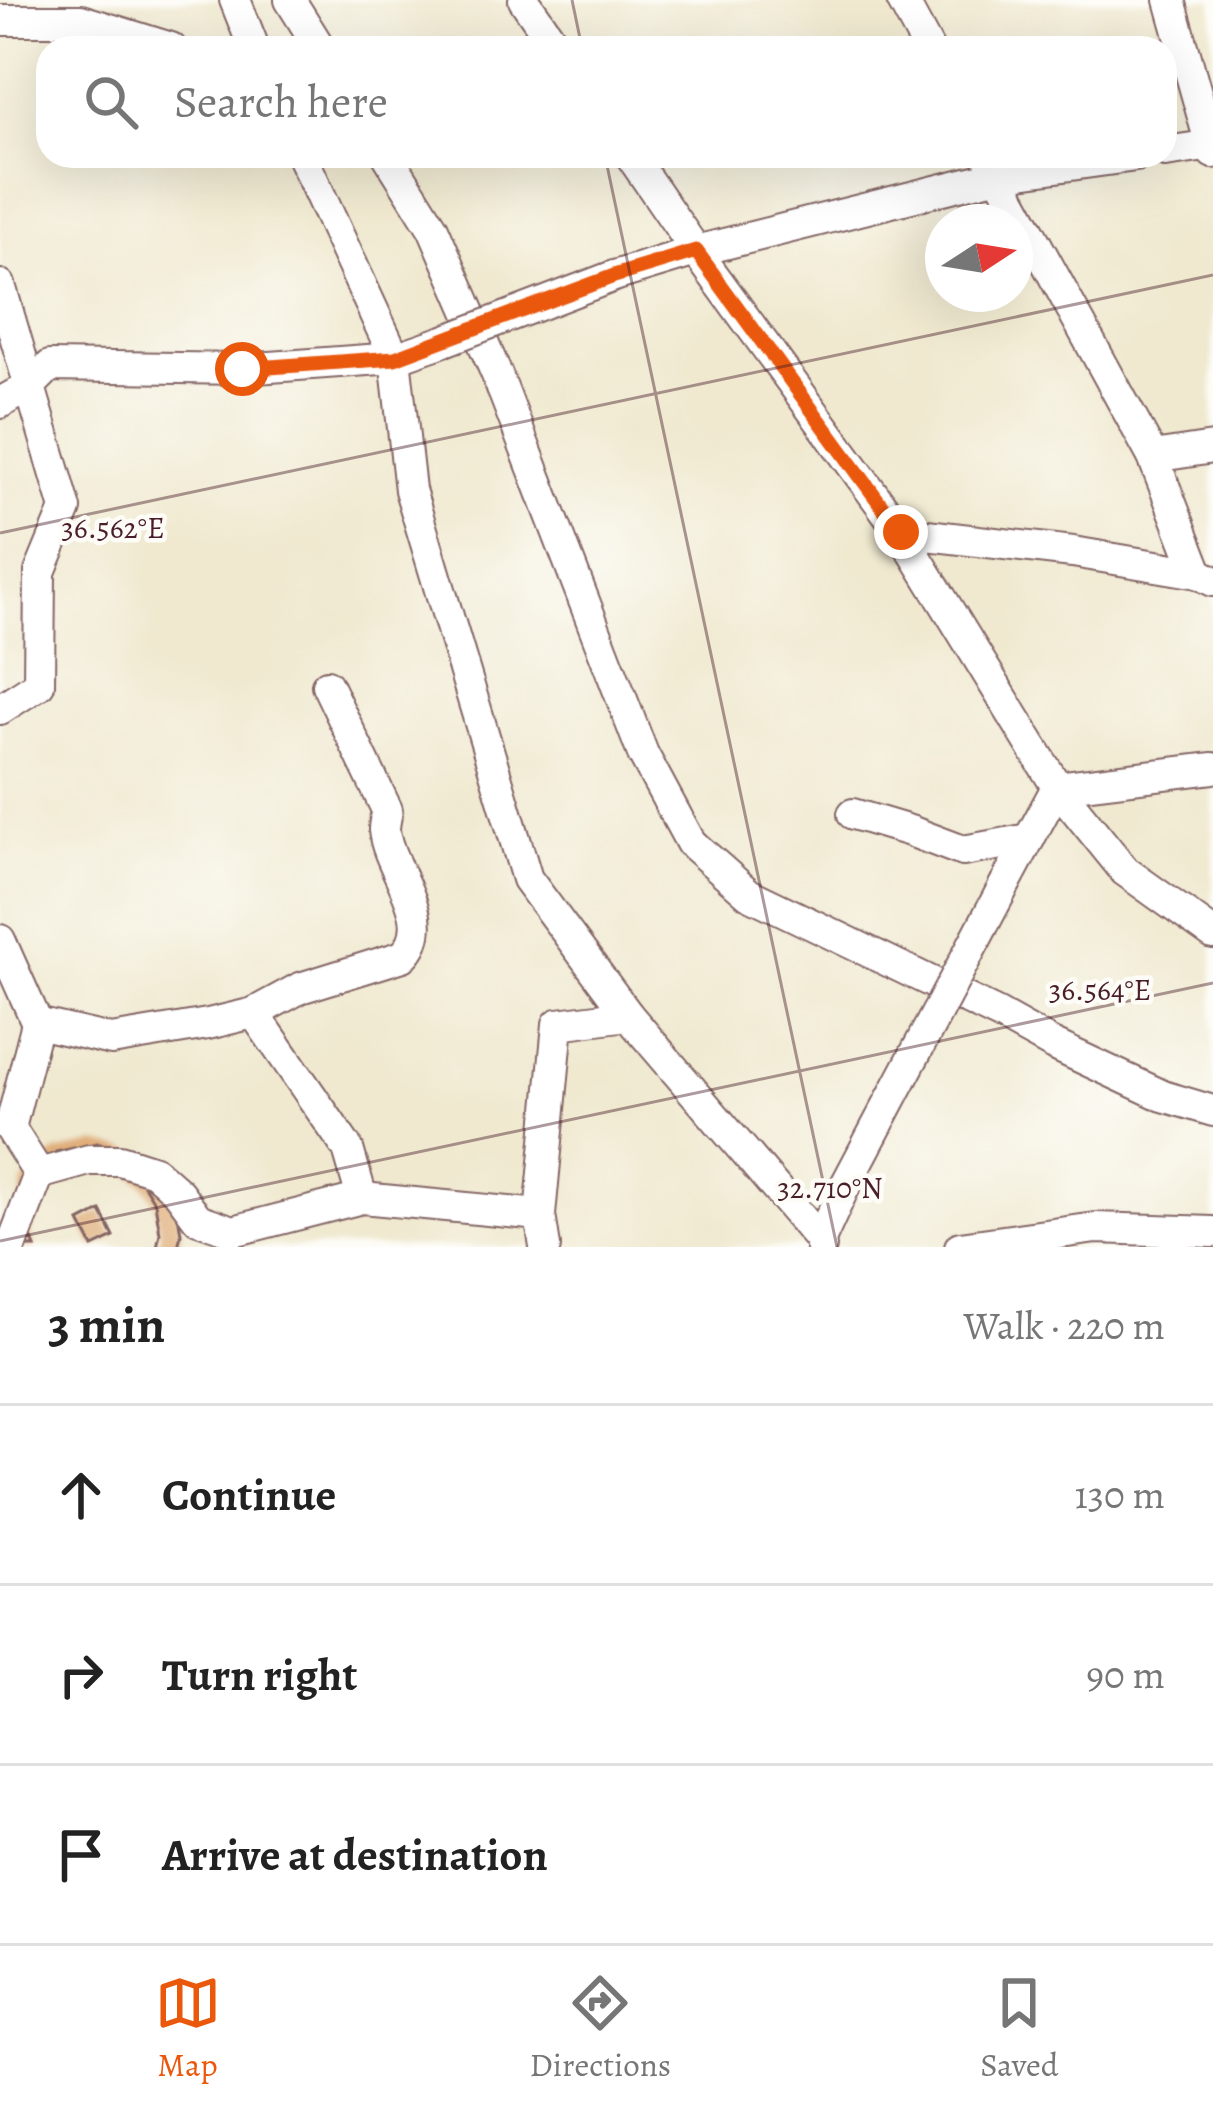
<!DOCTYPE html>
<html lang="en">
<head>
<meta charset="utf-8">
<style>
  :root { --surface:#fff; --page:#f6f6f6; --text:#222; --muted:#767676; --line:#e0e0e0; --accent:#ea580c }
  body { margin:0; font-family:Alegreya,serif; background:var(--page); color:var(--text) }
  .compass { position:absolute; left:925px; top:204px; width:108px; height:108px; border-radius:50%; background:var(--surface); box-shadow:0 12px 48px #0002; rotate:78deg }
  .stop { position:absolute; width:36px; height:36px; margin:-27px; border:9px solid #ea580c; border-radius:50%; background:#fff }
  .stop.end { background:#ea580c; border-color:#fff; box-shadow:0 3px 12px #0008 }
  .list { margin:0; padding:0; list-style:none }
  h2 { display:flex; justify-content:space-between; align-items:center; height:156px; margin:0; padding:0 48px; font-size:51px }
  h2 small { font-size:39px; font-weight:400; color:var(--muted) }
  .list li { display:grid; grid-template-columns:78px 1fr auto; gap:36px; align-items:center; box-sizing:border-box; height:180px; padding:0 48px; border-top:3px solid var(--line) }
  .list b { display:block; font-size:45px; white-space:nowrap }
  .list em { font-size:39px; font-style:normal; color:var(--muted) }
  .icon { flex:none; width:66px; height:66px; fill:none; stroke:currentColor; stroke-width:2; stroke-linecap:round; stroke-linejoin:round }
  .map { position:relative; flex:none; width:1213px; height:1247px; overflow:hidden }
  .search { position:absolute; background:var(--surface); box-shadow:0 12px 48px #0002; left:36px; right:36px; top:36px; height:132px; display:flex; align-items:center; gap:30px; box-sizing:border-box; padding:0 42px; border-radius:36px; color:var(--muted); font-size:45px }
  .sheet { height:696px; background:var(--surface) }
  nav { display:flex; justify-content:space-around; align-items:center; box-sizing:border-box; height:168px; border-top:3px solid var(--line); background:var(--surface); font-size:33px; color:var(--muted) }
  nav a { display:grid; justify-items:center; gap:6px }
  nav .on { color:var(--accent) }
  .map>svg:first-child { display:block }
</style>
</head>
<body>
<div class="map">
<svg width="1213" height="1247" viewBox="0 0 1213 1247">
  <rect width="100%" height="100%" fill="#fdfcf7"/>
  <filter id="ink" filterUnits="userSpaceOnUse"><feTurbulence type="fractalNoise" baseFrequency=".00833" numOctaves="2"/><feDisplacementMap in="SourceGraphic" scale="24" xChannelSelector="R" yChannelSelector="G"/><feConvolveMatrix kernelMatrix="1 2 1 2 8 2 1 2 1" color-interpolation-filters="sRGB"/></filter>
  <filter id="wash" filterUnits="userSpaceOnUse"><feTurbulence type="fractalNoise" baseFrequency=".004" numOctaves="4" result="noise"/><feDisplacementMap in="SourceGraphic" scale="48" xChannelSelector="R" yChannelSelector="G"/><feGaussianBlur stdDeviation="2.7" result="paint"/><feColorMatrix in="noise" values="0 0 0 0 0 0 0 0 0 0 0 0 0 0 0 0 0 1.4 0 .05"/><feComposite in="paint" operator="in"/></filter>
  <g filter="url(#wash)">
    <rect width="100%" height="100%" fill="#f0e9d0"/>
    <g id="blocks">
      <!-- building -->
      <g fill="#e0ae7a">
        <path d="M97 1143 128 1149 175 1195 181 1234 178 1247H157L160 1233 155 1203 143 1184 120 1168 66 1171 41 1193 30 1235 35 1247H13L23 1182 56 1152Z"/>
        <path d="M101 1211 114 1237 93 1247 80 1222Z"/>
      </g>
    </g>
  </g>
  <g filter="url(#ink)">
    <use href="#blocks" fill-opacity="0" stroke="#846665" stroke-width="3"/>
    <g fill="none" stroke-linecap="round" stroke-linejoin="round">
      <!-- street casing -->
      <g stroke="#846665" stroke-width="34">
        <g id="street">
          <path d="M235 0 254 48"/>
          <path d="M290 0 320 48"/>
          <path d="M524 0 557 48"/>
          <path d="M902 0 928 48"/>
          <path d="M1170 0 1213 153"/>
          <path d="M0 20H81L171 48"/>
          <path d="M1165 152 1213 145"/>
          <path d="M302 156 395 358 410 490 527 879 628 1015 820 1240 821 1247"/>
          <path d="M388 156 433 228 497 375 643 754 691 843 749 894 998 1014 1052 1044 1163 1096 1213 1111"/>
          <path d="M631 156 696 251 901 532 1057 787 1125 871 1213 934"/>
          <path d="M988 156 1153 457 1198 573"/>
          <path d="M614 276 696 251 999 175 1136 156"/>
          <path d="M0 285 66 509 40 572 39 684 0 709"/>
          <path d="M0 403 29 387 50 366 242 369 395 358 444 341"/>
          <path d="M1153 457 1213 448"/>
          <path d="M901 532 1073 552 1198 573 1213 581"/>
          <path d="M853 814 910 831 963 851 1029 839"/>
          <path d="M1006 882 1057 787 1213 768"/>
          <path d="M0 940 37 1023 10 1128 39 1174"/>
          <path d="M254 1013 300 988 403 956C439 920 388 871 384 830 384 823 386 817 387 810L327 685"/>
          <path d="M37 1023 111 1040 208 1024 254 1013 348 1149 362 1198"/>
          <path d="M820 1240 842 1192"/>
          <path d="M11 1247 39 1174 89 1160H120L154 1171 179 1193 198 1219 233 1231 362 1198 540 1215"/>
          <path d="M545 1247 540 1215 558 1024 628 1015"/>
          <path d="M960 1247 1096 1228 1213 1232"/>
        </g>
      </g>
      <!-- street -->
      <use href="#street" stroke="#fff" stroke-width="30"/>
      <!-- street-bridge casing -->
      <g stroke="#846665" stroke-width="34" stroke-linecap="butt">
        <g id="street-bridge">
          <path d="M444 341 614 276"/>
          <path d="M842 1192 1006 882"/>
        </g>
      </g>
      <!-- street-bridge -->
      <use href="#street-bridge" stroke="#fff" stroke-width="30"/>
    </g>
  </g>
  <g fill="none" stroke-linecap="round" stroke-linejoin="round" filter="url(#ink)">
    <!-- route -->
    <path stroke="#ea580c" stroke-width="15" d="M242 369 395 358 614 276 696 251 901 532"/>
  </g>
  <!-- ticks -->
  <path fill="none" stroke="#4a1f2b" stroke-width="3" stroke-opacity="0.45" d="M572 0 582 48M605 156 837 1247M0 533 1213 275M0 1241 1213 983"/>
  <g font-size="30" text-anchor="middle" fill="#4a1f2b" stroke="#fdfcf7" stroke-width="9" stroke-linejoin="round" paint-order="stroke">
    <text x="113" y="538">36.562°E</text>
    <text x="1100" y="1000">36.564°E</text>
    <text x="830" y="1198">32.710°N</text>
  </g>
</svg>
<svg class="compass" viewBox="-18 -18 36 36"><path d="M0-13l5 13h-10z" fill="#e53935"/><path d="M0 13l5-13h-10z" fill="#767676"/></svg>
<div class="stop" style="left:242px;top:369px"></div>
<div class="stop end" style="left:901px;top:532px"></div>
<div class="search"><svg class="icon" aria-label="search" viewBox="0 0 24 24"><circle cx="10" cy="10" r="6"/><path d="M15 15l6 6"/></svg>Search here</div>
</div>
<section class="sheet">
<h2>3 min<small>Walk · 220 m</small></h2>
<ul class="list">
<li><svg class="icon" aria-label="ahead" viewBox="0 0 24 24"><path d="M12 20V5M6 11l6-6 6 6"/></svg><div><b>Continue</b></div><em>130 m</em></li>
<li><svg class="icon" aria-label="right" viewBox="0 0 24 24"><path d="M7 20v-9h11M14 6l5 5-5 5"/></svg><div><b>Turn right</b></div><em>90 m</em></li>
<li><svg class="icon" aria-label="arrive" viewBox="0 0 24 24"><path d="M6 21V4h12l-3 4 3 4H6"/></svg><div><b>Arrive at destination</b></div></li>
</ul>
</section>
<nav>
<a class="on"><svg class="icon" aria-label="map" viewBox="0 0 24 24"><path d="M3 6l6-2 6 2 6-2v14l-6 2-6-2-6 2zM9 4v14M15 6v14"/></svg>Map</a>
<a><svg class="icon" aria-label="directions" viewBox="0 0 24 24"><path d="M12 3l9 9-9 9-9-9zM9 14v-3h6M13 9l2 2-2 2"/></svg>Directions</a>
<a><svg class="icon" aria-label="saved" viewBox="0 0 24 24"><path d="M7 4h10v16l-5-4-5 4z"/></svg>Saved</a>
</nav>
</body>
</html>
